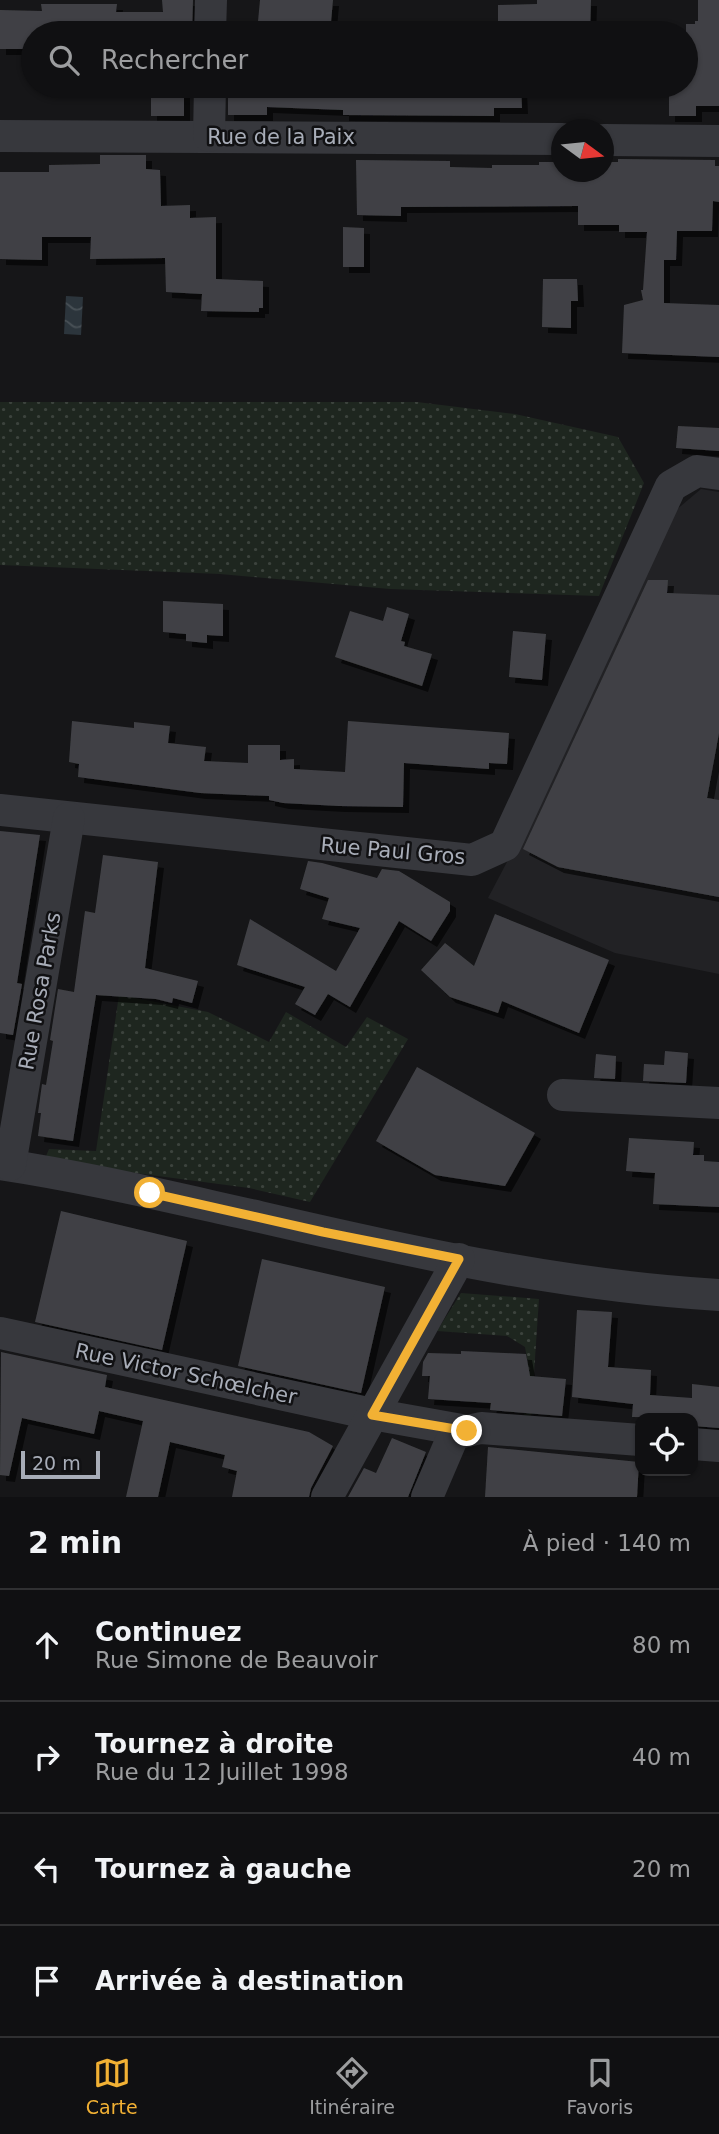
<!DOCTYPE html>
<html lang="fr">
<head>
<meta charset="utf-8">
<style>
  :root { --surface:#101012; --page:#1e1e20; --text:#f1f3f6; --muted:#9c9d9f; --line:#303032; --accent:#f2b134 }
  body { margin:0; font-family:"DejaVu Sans",sans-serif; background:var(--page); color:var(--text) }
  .controls { position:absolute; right:21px; bottom:21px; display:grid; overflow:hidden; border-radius:14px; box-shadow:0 2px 5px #0004 }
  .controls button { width:63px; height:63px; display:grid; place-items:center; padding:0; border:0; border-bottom:2px solid var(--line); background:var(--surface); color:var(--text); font:35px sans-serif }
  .compass { position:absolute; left:551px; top:119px; width:63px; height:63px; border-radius:50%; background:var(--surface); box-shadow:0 2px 5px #0004; rotate:105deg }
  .scale { position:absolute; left:21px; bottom:18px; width:79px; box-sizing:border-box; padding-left:7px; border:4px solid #a8adb8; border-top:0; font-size:19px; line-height:24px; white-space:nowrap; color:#a8adb8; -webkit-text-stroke:5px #111113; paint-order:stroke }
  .stop { position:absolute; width:21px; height:21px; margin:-16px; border:5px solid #f2b134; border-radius:50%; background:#fff }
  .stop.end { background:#f2b134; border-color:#fff; box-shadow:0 2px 7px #0008 }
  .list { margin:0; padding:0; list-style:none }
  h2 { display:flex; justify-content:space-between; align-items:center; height:91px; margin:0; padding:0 28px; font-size:30px }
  h2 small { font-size:23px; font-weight:400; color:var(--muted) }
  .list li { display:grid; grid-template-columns:46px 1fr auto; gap:21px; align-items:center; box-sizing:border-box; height:112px; padding:0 28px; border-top:2px solid var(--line) }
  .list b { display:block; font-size:26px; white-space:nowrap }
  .list p { margin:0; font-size:23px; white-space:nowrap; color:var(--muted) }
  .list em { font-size:23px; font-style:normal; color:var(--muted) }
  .icon { flex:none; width:38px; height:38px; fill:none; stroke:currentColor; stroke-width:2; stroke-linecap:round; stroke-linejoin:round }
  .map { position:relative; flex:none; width:719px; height:1497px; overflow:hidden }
  .search { position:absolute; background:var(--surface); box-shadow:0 2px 5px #0004; left:21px; right:21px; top:21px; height:77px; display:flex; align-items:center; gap:18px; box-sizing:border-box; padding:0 24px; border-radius:38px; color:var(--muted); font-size:26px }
  .sheet { height:539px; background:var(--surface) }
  nav { display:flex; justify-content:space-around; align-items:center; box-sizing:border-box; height:98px; border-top:2px solid var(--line); background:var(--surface); font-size:19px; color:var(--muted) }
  nav a { display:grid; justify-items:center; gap:4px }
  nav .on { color:var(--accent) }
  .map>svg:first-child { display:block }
</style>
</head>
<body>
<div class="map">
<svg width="719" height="1497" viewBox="0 0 719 1497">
  <defs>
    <pattern id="green-dots" width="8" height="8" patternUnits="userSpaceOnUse" patternTransform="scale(1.75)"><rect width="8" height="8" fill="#1e261f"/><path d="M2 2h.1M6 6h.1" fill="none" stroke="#3c433d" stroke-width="1.8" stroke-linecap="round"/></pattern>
    <pattern id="water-waves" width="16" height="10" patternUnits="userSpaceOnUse" patternTransform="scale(1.75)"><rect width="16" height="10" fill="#2c353c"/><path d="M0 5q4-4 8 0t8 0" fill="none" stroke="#485056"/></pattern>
    <filter id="shadow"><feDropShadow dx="6" dy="6" stdDeviation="0" flood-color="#0009"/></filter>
  </defs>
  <rect width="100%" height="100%" fill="#161618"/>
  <!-- built -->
  <path fill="#222225" d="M701 489 719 492V974L615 953 488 898 516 845 669 516Z"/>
  <!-- green -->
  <g fill="url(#green-dots)">
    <path d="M0 402H417L515 414 618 437 644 483 599 596 390 589 220 574 0 565Z"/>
    <path d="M119 995 208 1012 269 1042 286 1012 346 1047 367 1017 408 1039 310 1202 249 1188 44 1161 49 1149 96 1151Z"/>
    <path d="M461 1293 539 1299 531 1418 524 1417 528 1364 525 1347 507 1336 437 1331Z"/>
  </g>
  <!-- water -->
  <path fill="url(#water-waves)" d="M66 296 83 297 81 335 64 334Z"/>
  <!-- building -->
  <g fill="#404145" filter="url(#shadow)">
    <path d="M162 0H193L192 33H33V49H0V10L42 11 41 4H117L116 12H163Z"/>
    <path d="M260 0H333L330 33 257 32Z"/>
    <path d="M537 0H591L590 33H498V5L537 4Z"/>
    <path d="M698 0H719V106H696V116H669V86H686V24H695V21H698Z"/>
    <path d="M163 86H184V116H151V87Z"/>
    <path d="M228 86H521L522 108H494V116L343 115V110L267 107V115H228Z"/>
    <path d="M100 155H146V169L160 170 161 206 190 205V218L216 217V279L263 281V308H259V312L201 311 202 294 166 292 165 258 90 259 91 237H42V260L0 259V172H49V165L100 164Z"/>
    <path d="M618 159 715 160V166H719V202L713 201 712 231H677L676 260H664V303L719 305V357L622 353 624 305 643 300 641 290H643L647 232H619V225H578V206L401 207V216L357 215 356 160 450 161V167L492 168V165H539V162H562V172H604V162H618Z"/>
    <path d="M343 227 364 228V267H343Z"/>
    <path d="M543 279H577L578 301H571V328L542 327Z"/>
    <path d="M678 426 719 428V451L676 448Z"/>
    <path d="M648 580H668L667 593 719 595V733L707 798 719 800V897L558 867 523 849Z"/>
    <path d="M163 601 223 604V636L207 635V643L186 641V634L163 632Z"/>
    <path d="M387 607 409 614 401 641 405 642 404 646 432 654 422 686 335 657 350 611 383 621Z"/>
    <path d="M513 631 546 634 542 680 509 677Z"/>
    <path d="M72 721 134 728V722L170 726 168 743 206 747 204 761 248 763V745H280V760L294 759V769L345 772 348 721 509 733 507 764 489 763V769L404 763 403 807 339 806 283 803 269 800V796L200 793 78 777 79 764 69 762Z"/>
    <path d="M0 831 40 835 17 983 22 984 13 1035 0 1033Z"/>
    <path d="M103 855 158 862 145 968 198 981 192 1003 173 998 172 1003 156 999 96 995 73 1141 38 1136 41 1113H38L42 1084 46 1085 53 1041 50 1040 58 989 74 992 85 911 95 913Z"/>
    <path d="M308 861 322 863 377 878 382 869 399 871 450 902V911L431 941 399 921 350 1007 328 994 315 1015 295 1004 305 987 237 965 250 919 336 971 360 928 322 919 329 898 300 889Z"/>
    <path d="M495 914 609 960 579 1033 502 1001 498 1013 450 997 421 970 445 943 474 966Z"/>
    <path d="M665 1051 688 1053 686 1083 643 1081 644 1064 664 1065Z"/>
    <path d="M596 1054 616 1056 615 1079 594 1078Z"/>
    <path d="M417 1067 535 1133 505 1186 435 1175 376 1141Z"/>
    <path d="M629 1138 694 1142 693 1155H704V1161L719 1162V1207L653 1204 655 1173 626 1171Z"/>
    <path d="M61 1211 187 1241 162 1350 35 1322Z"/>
    <path d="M262 1259 385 1287 361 1393 238 1366Z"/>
    <path d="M577 1310 612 1312 608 1367 651 1370 650 1395 692 1398V1384L719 1387V1428L693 1426V1418L632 1417 633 1404 572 1397Z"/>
    <path d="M461 1351 526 1354 530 1376 566 1379 562 1416 490 1410 491 1403 428 1399 430 1376H422L423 1362 428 1353 461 1354Z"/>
    <path d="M1 1352 107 1375 105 1387 309 1432 333 1446 311 1488 309 1497H232L237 1471 222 1467 225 1455 170 1442 158 1497H126L143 1421 99 1411 94 1434 22 1418 9 1476 0 1475Z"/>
    <path d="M392 1438 426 1452 408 1497H348L364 1468 376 1473Z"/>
    <path d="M488 1447 639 1462 637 1497H485Z"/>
  </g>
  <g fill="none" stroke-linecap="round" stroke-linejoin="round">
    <!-- minor -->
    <g stroke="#37383d" stroke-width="32">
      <path d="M210 33 211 0"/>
      <path d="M0 136 562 139"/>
      <path d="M209 136 210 86"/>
      <path d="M604 140 719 141"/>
      <path d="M0 810 472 860 505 845 671 486 697 471 719 474"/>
      <path d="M563 1095 719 1103"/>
      <path d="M0 1164C87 1177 174 1198 260 1217 411 1252 564 1286 719 1295"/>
      <path d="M10 1165 69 818"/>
      <path d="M0 1333 372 1414 467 1431"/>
      <path d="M693 1444 719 1446"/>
      <path d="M327 1497 459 1259"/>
      <path d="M427 1497 454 1434 481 1428 640 1440"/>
    </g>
  </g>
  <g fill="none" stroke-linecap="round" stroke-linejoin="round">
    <!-- route -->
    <path stroke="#f2b134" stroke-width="9" d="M150 1193 323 1232 459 1259 372 1415 467 1431"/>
  </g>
  <g text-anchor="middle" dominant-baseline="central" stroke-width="5" stroke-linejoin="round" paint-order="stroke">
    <!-- street labels -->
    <g font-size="21" fill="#a8adb8" stroke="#111113">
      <text x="281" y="137">Rue de la Paix</text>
      <text transform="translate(393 851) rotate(5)">Rue Paul Gros</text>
      <text transform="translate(40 991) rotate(-80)">Rue Rosa Parks</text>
      <text transform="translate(186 1374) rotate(12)">Rue Victor Schœlcher</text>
    </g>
  </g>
</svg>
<div class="controls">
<button><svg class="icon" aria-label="locate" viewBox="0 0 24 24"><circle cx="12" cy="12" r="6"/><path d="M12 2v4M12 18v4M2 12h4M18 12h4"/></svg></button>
</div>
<svg class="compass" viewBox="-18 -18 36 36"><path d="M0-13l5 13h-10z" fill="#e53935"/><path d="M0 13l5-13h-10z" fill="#9c9d9f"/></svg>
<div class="scale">20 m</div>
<div class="stop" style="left:150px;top:1193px"></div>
<div class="stop end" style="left:467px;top:1431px"></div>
<div class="search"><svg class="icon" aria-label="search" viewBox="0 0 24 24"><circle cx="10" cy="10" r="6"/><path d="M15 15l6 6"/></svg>Rechercher</div>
</div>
<section class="sheet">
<h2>2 min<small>À pied · 140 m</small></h2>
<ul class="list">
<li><svg class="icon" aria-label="ahead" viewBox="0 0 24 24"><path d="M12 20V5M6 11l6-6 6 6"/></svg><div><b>Continuez</b><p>Rue Simone de Beauvoir</p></div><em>80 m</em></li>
<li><svg class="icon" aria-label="right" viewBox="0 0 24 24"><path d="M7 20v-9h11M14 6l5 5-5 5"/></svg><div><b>Tournez à droite</b><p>Rue du 12 Juillet 1998</p></div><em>40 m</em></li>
<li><svg class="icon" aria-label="left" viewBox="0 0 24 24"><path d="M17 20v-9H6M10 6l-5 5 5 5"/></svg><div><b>Tournez à gauche</b></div><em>20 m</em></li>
<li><svg class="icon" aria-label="arrive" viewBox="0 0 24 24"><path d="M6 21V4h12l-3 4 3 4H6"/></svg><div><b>Arrivée à destination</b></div></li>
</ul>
</section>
<nav>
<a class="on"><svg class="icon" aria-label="map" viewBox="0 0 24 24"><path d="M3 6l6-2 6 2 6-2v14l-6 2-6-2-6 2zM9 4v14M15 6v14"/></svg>Carte</a>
<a><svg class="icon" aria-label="directions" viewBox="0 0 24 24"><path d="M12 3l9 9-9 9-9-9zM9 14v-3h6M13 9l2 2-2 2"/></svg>Itinéraire</a>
<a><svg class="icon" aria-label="saved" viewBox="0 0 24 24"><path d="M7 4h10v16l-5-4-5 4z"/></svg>Favoris</a>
</nav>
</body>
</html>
